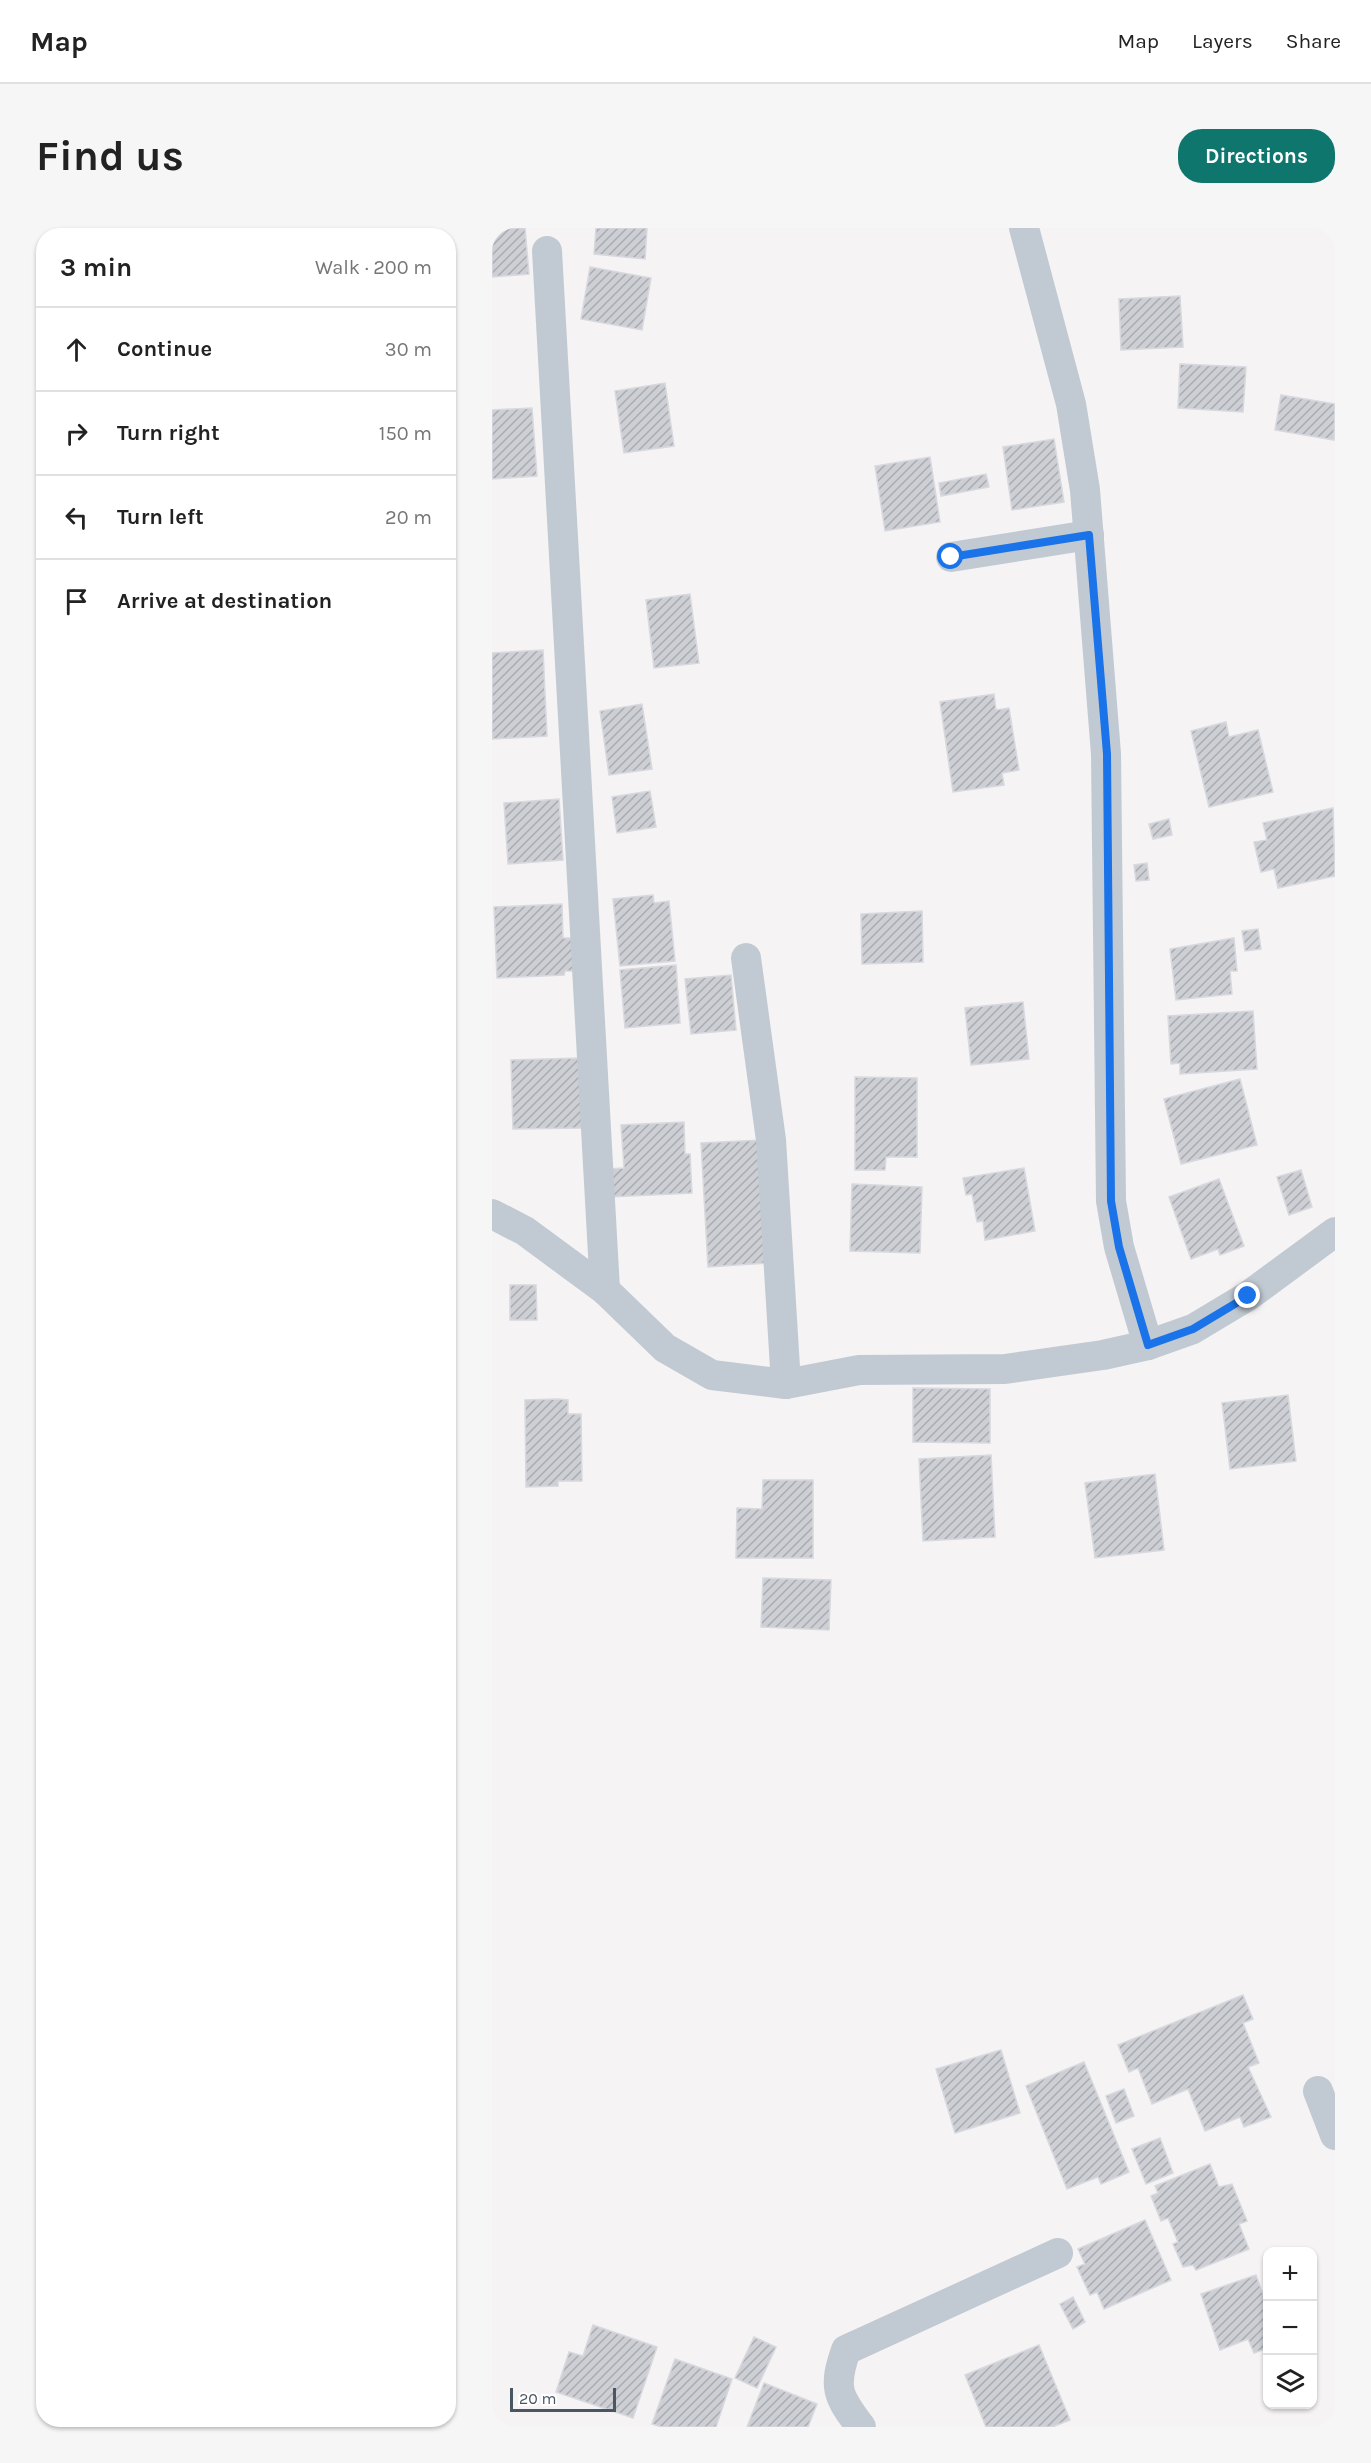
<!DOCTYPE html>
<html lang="en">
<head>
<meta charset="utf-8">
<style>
  :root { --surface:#fff; --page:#f6f6f6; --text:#222; --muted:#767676; --line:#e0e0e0; --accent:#0f766e }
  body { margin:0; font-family:Karla,sans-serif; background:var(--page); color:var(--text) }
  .controls { position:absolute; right:18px; bottom:18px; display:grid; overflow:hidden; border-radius:12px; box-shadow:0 2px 4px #0004 }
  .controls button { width:54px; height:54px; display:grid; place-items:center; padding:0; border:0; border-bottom:2px solid var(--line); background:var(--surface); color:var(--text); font:30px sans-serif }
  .scale { position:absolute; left:18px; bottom:15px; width:106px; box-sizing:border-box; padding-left:6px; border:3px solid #4a5661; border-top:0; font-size:16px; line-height:21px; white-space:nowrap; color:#4a5661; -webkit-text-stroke:4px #fff; paint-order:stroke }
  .stop { position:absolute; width:18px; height:18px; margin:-14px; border:4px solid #1a73e8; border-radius:50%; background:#fff }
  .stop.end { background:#1a73e8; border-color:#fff; box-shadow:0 2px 6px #0008 }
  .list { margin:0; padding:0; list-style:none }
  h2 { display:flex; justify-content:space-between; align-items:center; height:78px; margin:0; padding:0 24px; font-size:26px }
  h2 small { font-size:20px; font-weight:400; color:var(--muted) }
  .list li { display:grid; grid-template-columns:39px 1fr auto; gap:18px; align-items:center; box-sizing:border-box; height:84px; padding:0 24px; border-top:2px solid var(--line) }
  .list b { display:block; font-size:22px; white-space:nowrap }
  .list em { font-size:20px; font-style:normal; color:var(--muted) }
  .icon { flex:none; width:33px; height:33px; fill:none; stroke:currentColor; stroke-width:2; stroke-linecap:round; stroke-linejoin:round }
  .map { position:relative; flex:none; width:843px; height:2199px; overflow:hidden; border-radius:24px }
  header { display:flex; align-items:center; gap:36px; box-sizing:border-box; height:84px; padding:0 30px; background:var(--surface); border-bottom:2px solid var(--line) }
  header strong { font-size:28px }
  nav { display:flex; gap:33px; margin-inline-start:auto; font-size:21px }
  .intro { display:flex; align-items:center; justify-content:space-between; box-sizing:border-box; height:144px; padding:0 36px }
  h1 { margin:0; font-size:42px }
  .button { padding:15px 27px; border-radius:24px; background:var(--accent); color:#fff; font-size:21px; font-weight:700 }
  main { display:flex; gap:36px; padding:0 36px }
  aside { flex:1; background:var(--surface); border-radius:24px; box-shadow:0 2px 4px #0004 }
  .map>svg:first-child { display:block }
</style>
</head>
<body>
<header>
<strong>Map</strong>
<nav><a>Map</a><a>Layers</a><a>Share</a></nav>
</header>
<div class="intro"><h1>Find us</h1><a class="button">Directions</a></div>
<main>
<aside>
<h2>3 min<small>Walk · 200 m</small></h2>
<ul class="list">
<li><svg class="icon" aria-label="ahead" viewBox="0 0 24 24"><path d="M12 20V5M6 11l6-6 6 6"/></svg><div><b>Continue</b></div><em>30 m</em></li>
<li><svg class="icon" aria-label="right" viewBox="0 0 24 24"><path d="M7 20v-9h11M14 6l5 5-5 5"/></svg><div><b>Turn right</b></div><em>150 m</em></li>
<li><svg class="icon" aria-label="left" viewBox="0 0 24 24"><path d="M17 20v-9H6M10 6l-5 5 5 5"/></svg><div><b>Turn left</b></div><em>20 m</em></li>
<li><svg class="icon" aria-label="arrive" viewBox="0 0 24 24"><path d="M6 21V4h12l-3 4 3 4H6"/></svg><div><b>Arrive at destination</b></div></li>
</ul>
</aside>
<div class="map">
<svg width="843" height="2199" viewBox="0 0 843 2199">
  <defs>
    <pattern id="building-hatch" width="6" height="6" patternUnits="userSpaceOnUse" patternTransform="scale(1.5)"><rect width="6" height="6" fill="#cdcfd5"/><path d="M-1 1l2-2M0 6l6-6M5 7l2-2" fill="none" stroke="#a8abb0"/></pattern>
  </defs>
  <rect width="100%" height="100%" fill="#f5f3f3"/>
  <!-- building -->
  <g fill="url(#building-hatch)" stroke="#d7d9de" stroke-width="1.5">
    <path d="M0 0H33L37 46 0 49Z"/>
    <path d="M104 0H155L153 31 102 26Z"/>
    <path d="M98 39 159 50 150 102 89 91Z"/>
    <path d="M688 68 691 119 629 122 627 71Z"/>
    <path d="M688 136 754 139 751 184 686 180Z"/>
    <path d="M173 155 182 218 132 225 123 163Z"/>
    <path d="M789 167 843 176 842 212 783 202Z"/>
    <path d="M40 180 45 248 0 251V182Z"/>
    <path d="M562 211 572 274 520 282 511 219Z"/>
    <path d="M438 229 448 294 393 303 383 238Z"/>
    <path d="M494 246 497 259 449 268 447 255Z"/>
    <path d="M198 366 207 435 162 440 154 372Z"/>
    <path d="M51 422 55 508 0 511V425Z"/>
    <path d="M502 466 504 482 517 480 527 542 510 545 512 557 461 564 448 474Z"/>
    <path d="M150 476 160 541 117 547 108 483Z"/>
    <path d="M734 494 737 509 766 502 781 564 717 579 699 503Z"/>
    <path d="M158 563 164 599 125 605 120 569Z"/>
    <path d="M67 571 71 632 16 636 12 575Z"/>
    <path d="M841 580 843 648 786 660 782 641 769 644 762 614 775 612 771 595Z"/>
    <path d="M677 591 680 607 661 611 657 596Z"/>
    <path d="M655 635 657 652 644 653 642 637Z"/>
    <path d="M161 667 162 675 177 673 183 733 128 738 121 671Z"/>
    <path d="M70 676 71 710H84L86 743H73L72 747 5 750 2 679Z"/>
    <path d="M430 683 431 734 370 736 369 686Z"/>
    <path d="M766 701 769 721 753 723 750 703Z"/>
    <path d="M742 710 745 743H738L740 766 684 772 678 721Z"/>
    <path d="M184 737 188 795 133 800 128 742Z"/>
    <path d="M239 747 244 802 199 806 193 751Z"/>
    <path d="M531 774 537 831 479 837 473 780Z"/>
    <path d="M761 783 765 841 688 846V835L679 836 676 788Z"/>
    <path d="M88 830 90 900 21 901 19 832Z"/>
    <path d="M363 849 425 850V929H394L393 942H363Z"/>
    <path d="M748 851 765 917 689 936 672 871Z"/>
    <path d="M192 894 193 926H198L200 965 118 969 117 941 132 940 129 897Z"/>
    <path d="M269 912 276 1035 216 1039 209 915Z"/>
    <path d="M532 940 543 1003 493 1012 491 993 485 994 480 966 474 967 471 950Z"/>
    <path d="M809 942 820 979 797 987 785 949Z"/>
    <path d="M727 951 752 1018 728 1027 726 1021 699 1031 677 969Z"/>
    <path d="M360 956 430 959 428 1025 358 1023Z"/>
    <path d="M18 1057H44L45 1092H18Z"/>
    <path d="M421 1160 498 1161V1215L421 1214Z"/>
    <path d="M796 1167 804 1233 738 1241 730 1175Z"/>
    <path d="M66 1171 76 1172V1186H89L90 1253H66V1258L34 1259 33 1172Z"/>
    <path d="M499 1227 503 1309 431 1313 427 1231Z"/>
    <path d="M663 1246 672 1322 603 1330 593 1255Z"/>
    <path d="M271 1252H321V1330H244L245 1280 270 1281Z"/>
    <path d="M271 1350 339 1352 337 1402 269 1399Z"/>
    <path d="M751 1767 761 1791 751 1795 767 1835 756 1839 779 1889 752 1899 748 1889 713 1903 696 1861 660 1876 646 1840 637 1844 626 1817Z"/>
    <path d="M509 1822 528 1885 463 1905 444 1841Z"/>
    <path d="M592 1834 637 1944 609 1956 606 1949 575 1961 534 1858Z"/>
    <path d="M632 1861 642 1888 624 1895 614 1868Z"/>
    <path d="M668 1910 681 1945 654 1956 640 1921Z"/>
    <path d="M718 1936 727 1959 740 1956 755 1993 747 1996 757 2021 704 2042 701 2037 691 2039 681 2016 686 2014 676 1990 669 1993 659 1968 666 1965 663 1958Z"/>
    <path d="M653 1992 679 2052 612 2081 605 2064 598 2067 585 2039 593 2036 586 2021Z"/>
    <path d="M764 2047 776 2080V2120L762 2125 756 2111 728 2122 709 2066Z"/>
    <path d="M581 2069 593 2094 581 2101 568 2076Z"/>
    <path d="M101 2097 165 2119 141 2190 64 2164 77 2124 91 2128Z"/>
    <path d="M262 2109 284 2119 265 2160 243 2150Z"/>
    <path d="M547 2117 578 2192 560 2199H494L473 2147Z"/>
    <path d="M183 2131 240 2151 224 2199H170L160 2196Z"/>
    <path d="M272 2155 325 2176 316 2199H255Z"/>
  </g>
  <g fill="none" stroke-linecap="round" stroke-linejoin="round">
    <!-- minor -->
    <g stroke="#c1cad2" stroke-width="30">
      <path d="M532 0 579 176 593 262 614 526 619 973 627 1019 656 1117"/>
      <path d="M55 23 113 1062"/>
      <path d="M459 329 597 307"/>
      <path d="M254 730 279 912 294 1156"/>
      <path d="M0 986 33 1003 113 1062 173 1120 220 1147 294 1156 367 1142 513 1141 611 1127 656 1117 701 1101 756 1068 843 1004"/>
      <path d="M826 1863 843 1907"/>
      <path d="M369 2199C345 2168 341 2159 354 2122L566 2025"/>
    </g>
  </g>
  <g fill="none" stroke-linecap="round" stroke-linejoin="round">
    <!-- route -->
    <path stroke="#1a73e8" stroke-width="8" d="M459 329 597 307 615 526 619 973 627 1019 656 1117 701 1101 756 1068"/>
  </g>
</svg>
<div class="controls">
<button>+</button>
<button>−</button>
<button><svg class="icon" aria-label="layers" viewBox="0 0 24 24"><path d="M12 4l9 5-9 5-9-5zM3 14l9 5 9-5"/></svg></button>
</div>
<div class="scale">20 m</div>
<div class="stop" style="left:459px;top:329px"></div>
<div class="stop end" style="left:756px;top:1068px"></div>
</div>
</main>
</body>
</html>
